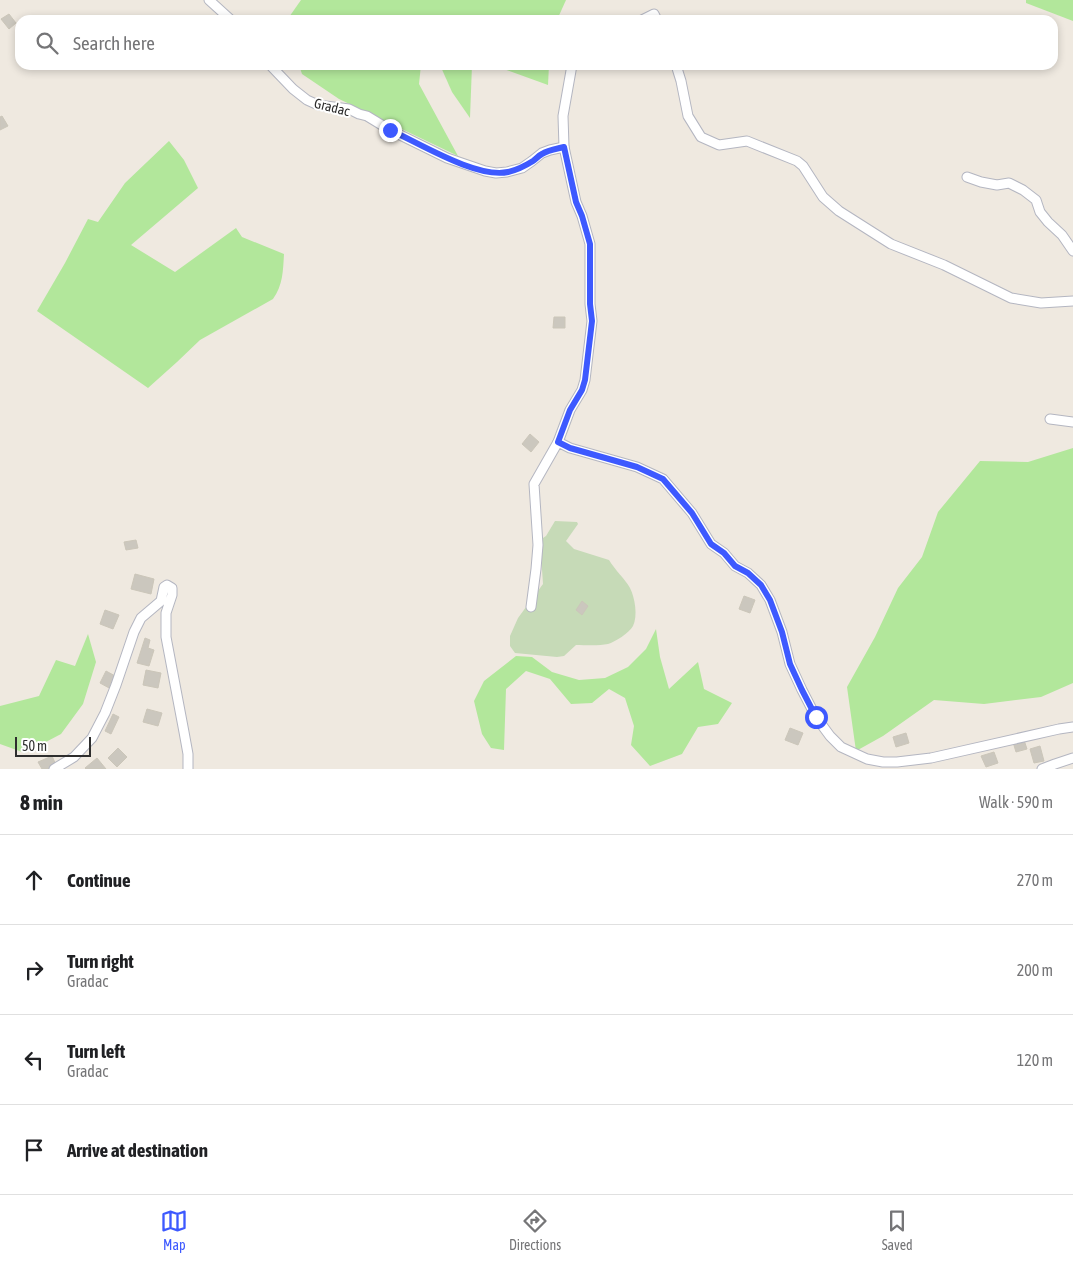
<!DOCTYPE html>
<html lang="en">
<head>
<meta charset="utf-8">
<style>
  :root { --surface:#fff; --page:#f6f6f6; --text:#202124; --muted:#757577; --line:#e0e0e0; --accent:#3d59ff }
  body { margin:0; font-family:"Asap Condensed",sans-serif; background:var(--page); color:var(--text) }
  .scale { position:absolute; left:15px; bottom:12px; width:76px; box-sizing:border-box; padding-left:5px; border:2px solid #2e2e2e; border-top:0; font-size:14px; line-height:18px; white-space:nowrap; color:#2e2e2e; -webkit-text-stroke:4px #fff; paint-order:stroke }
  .stop { position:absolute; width:15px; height:15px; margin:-11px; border:4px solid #3d59ff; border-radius:50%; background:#fff }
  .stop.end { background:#3d59ff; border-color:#fff; box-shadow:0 1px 5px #0008 }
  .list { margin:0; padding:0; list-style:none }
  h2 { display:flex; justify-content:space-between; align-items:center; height:65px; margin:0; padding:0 20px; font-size:21px }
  h2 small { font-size:16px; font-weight:400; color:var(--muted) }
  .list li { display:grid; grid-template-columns:32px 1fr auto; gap:15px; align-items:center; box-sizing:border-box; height:90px; padding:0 20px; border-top:1px solid var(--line) }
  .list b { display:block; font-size:19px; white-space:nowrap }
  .list p { margin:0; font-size:16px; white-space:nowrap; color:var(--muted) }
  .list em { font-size:16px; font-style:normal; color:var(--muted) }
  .icon { flex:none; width:28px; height:28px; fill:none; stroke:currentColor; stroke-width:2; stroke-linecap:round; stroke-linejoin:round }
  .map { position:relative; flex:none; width:1073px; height:769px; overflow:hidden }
  .search { position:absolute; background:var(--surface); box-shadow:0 2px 8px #0003; left:15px; right:15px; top:15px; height:55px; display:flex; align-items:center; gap:12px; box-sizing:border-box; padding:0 18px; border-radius:15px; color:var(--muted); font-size:19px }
  .sheet { height:425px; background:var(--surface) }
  nav { display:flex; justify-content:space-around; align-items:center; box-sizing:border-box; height:70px; border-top:1px solid var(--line); background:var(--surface); font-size:14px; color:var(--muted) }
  nav a { display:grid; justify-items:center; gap:2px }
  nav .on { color:var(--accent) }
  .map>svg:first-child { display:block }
</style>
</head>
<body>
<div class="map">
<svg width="1073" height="769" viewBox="0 0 1073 769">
  <rect width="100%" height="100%" fill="#efe9e0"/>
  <!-- green -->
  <g fill="#b2e79b">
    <path d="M301 0H566L557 20H287Z"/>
    <path d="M1026 0H1073V21L1026 3Z"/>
    <path d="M299 65H421L419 84 458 156 339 99 302 74Z"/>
    <path d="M440 65H472L470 118 452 92Z"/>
    <path d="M493 65H549L548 85Z"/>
    <path d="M169 141 184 160 198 188 131 245 175 272 236 228 242 237 284 254C283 271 283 285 273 299L200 340 177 362 148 388 37 311 65 263 88 219 98 222 125 183Z"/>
    <path d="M1073 448V683L1041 697 984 704 934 700 883 736 856 751 847 687 875 637 898 588 922 557 938 512 980 461 1028 462Z"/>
    <path d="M656 629 660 657 669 689 698 662 704 689 732 703 718 724 698 727 682 754 650 766 631 745 634 726 625 698 609 689 592 703 571 704 550 679 526 671 506 689 504 750 491 748 482 734 474 701 484 681 516 656 532 657 552 672 579 680 605 678 628 667 646 649Z"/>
    <path d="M88 634 96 662 83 704 61 734 25 753 0 744V706L39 696 56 660 75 666Z"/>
  </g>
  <!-- cemetery -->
  <path fill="#c6dab7" d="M555 521 577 522 578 524 566 541 574 549 609 560C615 570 625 579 630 588 635 598 638 616 633 626 629 633 615 642 608 644 599 646 585 645 576 645L564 656 557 657 515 653 510 646V636L518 618 543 584 540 540 546 536Z"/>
  <!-- building -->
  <g fill="#cbc7be" stroke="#cbc6b9">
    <path d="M9 14 16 23 9 29 1 19Z"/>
    <path d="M2 116 8 126 0 130V117Z"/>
    <path d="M554 317H565V328H553Z"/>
    <path d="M530 434 539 442 531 452 522 444Z"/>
    <path d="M136 540 138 548 126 550 124 542Z"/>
    <path d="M135 574 154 579 151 594 131 589Z"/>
    <path d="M744 596 755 600 750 613 739 609Z"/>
    <path d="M582 601 588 606 582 615 576 610Z"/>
    <path d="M105 610 119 615 113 629 100 624Z"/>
    <path d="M145 638 150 640 148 648 154 650 149 666 137 663Z"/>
    <path d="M146 670 161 673 158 688 143 685Z"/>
    <path d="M106 671 117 677 111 689 100 683Z"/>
    <path d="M147 709 162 713 158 726 143 722Z"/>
    <path d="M113 714 119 717 111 734 105 731Z"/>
    <path d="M790 728 803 733 798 745 785 740Z"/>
    <path d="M906 733 909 743 896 747 893 737Z"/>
    <path d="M1024 740 1027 749 1016 752 1013 742Z"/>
    <path d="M1040 746 1044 761 1034 763 1030 749Z"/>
    <path d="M118 748 127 757 117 767 108 758Z"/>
    <path d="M994 752 998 763 986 767 981 756Z"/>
    <path d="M52 756 57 767 52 769H42L38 762Z"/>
    <path d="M97 758 106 769H86L85 768Z"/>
  </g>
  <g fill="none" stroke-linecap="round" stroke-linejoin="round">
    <!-- street casing -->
    <g stroke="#b4b6c1" stroke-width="11">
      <g id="street">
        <path d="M209 0 231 20"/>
        <path d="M642 20 654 14 657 20"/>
        <path d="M270 65 293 89 307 100 318 105 349 109 359 114 367 116 390 130 447 158 485 171 496 173 507 172 522 168 532 161 542 153 550 150 564 147 576 202 582 216 590 244V304L592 321 585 380 582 390 570 410 558 442"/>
        <path d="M676 65 681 81 688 116 701 137 719 145 747 141 797 161 803 166 823 197 839 211 891 244 944 265 1011 298 1041 303 1073 301"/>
        <path d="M564 147 563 116 572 65"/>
        <path d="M967 177 981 182 997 185 1009 183 1023 190 1036 200 1040 212 1048 222 1062 235 1073 251"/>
        <path d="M1050 419 1073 422"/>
        <path d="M531 607 536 569 538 545 534 484 558 442 570 448 637 467 663 479 692 513 711 544 724 553 735 566 748 573 761 585 770 600 782 632 790 664 802 690 816 717 830 736 841 747 867 759 883 762H897L931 758 1059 729 1073 727"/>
        <path d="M54 769 74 757 92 738 105 713 116 685 134 632 141 618 161 601 164 587 167 585 172 588V595L166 613V637L184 732 188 754V769"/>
        <path d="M1042 769 1055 764 1073 758"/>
      </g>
    </g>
    <!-- street -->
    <use href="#street" stroke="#fff" stroke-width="9"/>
  </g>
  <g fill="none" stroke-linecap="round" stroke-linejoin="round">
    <!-- route -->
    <path stroke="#3d59ff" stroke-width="6" d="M390 130C419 143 477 179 508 172 517 170 525 166 533 161 536 159 538 156 542 154 548 150 556 149 564 147L576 202 582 216 590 244V304L592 321 585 380 582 390 570 410 558 442 570 448 637 467 663 479 692 513 711 544 724 553 735 566 748 573 761 585 770 600 782 632 790 664 802 690 816 717"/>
  </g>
  <g text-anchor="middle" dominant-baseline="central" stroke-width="4" stroke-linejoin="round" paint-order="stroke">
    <!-- street labels -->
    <g font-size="14" fill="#2e2e2e" stroke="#fff">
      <text transform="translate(332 107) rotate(14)">Gradac</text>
    </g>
  </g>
</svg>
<div class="scale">50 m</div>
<div class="stop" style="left:816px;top:717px"></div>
<div class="stop end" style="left:390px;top:130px"></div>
<div class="search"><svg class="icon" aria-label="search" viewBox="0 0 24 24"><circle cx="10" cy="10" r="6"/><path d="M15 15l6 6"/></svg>Search here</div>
</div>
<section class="sheet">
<h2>8 min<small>Walk · 590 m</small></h2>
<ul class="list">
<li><svg class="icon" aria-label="ahead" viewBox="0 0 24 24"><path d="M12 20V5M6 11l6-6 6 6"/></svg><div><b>Continue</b></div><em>270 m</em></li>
<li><svg class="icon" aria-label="right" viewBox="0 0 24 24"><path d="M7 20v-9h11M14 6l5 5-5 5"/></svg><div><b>Turn right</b><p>Gradac</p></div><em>200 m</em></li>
<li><svg class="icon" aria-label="left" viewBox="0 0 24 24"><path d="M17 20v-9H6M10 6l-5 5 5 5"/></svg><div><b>Turn left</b><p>Gradac</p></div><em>120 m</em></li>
<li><svg class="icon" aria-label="arrive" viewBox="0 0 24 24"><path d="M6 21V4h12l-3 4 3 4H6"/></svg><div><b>Arrive at destination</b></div></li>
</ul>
</section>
<nav>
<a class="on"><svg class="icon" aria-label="map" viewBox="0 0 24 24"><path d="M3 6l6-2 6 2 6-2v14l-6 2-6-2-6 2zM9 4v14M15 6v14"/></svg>Map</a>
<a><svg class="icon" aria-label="directions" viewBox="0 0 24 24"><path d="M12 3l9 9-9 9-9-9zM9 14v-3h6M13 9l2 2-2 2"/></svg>Directions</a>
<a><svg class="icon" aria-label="saved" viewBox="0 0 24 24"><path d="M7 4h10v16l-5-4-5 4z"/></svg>Saved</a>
</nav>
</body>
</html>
